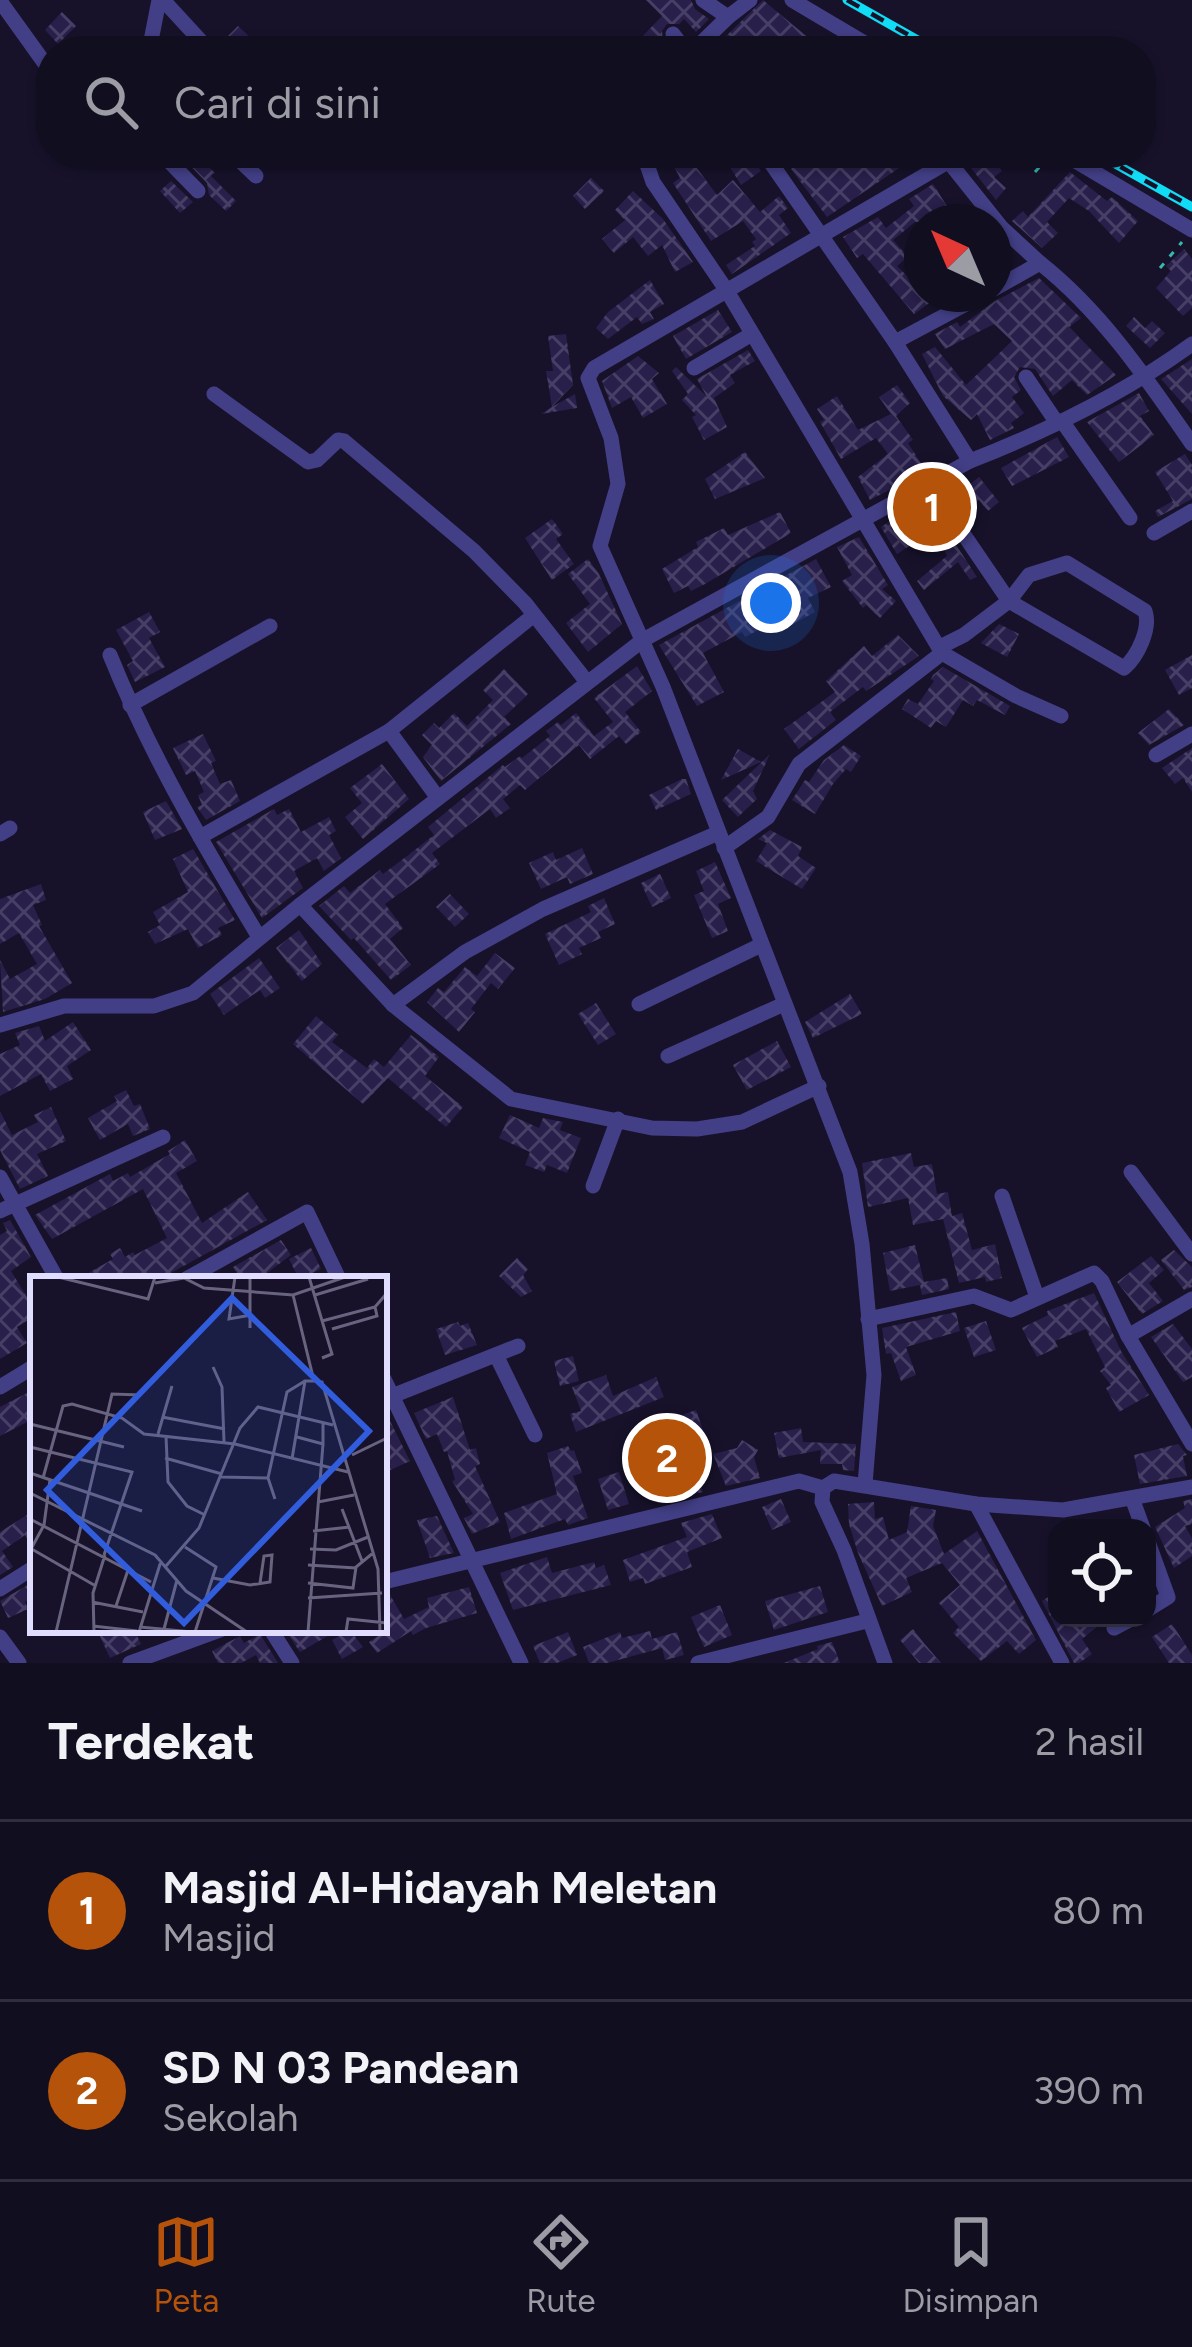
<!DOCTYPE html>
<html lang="id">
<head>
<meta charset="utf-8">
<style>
  :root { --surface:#110e20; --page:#1e1c2d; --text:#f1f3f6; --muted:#9c9ca5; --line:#302e3e; --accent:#b45309 }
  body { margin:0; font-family:Figtree,sans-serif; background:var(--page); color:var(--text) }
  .controls { position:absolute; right:36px; bottom:36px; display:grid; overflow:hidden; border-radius:24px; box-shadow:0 3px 9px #0004 }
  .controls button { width:108px; height:108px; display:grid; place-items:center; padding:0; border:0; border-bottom:3px solid var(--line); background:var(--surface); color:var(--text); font:60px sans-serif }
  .compass { position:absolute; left:904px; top:204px; width:108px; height:108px; border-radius:50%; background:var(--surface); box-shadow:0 3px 9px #0004; rotate:316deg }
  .you { position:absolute; left:771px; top:603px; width:42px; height:42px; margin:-30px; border:9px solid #fff; border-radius:50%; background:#1a73e8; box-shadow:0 0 0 18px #1a73e833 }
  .badge { display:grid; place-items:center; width:78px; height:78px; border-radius:50%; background:var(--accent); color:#fff; font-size:39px; font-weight:700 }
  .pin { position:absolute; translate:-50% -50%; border:6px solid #fff; box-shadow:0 3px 12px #0006 }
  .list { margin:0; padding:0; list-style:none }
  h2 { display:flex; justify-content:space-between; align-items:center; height:156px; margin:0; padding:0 48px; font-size:51px }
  h2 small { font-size:39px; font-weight:400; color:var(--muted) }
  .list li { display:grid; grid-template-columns:78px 1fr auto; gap:36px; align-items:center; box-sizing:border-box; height:180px; padding:0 48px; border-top:3px solid var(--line) }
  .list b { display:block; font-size:45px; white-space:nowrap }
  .list p { margin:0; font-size:39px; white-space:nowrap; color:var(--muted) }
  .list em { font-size:39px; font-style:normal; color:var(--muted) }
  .icon { flex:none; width:66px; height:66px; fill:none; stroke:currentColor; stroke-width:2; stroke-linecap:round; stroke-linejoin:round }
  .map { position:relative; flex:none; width:1192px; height:1663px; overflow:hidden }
  .search { position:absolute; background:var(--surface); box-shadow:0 3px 9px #0004; left:36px; right:36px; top:36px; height:132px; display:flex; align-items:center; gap:30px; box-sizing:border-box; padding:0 42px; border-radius:48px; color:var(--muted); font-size:45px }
  .sheet { height:516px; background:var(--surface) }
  nav { display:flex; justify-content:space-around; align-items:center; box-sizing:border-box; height:168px; border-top:3px solid var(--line); background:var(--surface); font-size:33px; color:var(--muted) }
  nav a { display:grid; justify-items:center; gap:6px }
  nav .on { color:var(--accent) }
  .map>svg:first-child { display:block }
</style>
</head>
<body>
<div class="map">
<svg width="1192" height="1663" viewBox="0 0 1192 1663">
  <defs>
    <pattern id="building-cross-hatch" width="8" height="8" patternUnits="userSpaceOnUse" patternTransform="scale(3)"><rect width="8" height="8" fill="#281f4a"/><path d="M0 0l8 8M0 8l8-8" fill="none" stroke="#473f65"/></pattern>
  </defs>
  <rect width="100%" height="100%" fill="#17122a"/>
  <!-- building -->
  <g fill="url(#building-cross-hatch)">
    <path d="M646 0H691L695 9 709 19 696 32 684 19 679 24H667L662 31 663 40 652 51H646L637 42 662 16Z"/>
    <path d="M763 0 811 40 800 51 788 39 773 51H755L745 39 734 51 722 40Z"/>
    <path d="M62 12 76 26 58 44 45 30Z"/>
    <path d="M238 26 253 40 241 51H222L220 44Z"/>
    <path d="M178 153H220L221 158 210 168 215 173 211 176 236 201 226 211 209 195 207 183Z"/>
    <path d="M667 153H691L693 163 717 195 733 180 760 212 779 196 788 208 779 215 791 233 732 274 726 265 755 246 752 242 756 239 743 221 711 241 673 183 680 178Z"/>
    <path d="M734 153H749L761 171 741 185 725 159Z"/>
    <path d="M821 153H895L905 164 827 217 791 169 807 157 811 162Z"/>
    <path d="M981 153H990L1002 171 994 177 1006 188 996 200 968 164Z"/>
    <path d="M1070 172 1107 201 1112 197 1138 221 1119 243 1089 211 1069 198 1047 222 1058 233 1042 248 1012 221 1023 211 1028 217Z"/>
    <path d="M591 178 604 191 585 209 573 196Z"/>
    <path d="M171 181 193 202 180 213 160 191Z"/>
    <path d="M933 184 957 222H915L893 240 908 257 897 266 932 301 914 314 863 254 857 258 843 237 878 217 886 228 914 206 909 199Z"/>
    <path d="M633 191 663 219 693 262 675 272 662 245 648 256 633 237 614 253 602 239 625 220 615 210Z"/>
    <path d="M1184 249 1192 259V308L1183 316 1156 288 1171 271 1166 266Z"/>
    <path d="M1039 278 1081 318 1069 327 1116 375 1087 395 1072 380 1053 396 1035 369 1020 367 1014 377 1021 390 1012 397 1024 413 1011 423 1014 428 990 440 977 414 971 420 943 396 922 354 935 347 966 385 1012 341 994 324 945 349 935 334 957 322 960 327 995 301Z"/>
    <path d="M650 280 664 304 650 312 654 319 642 324 637 317 608 339 596 328 608 312Z"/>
    <path d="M718 310 732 332 686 359 673 336Z"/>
    <path d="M1134 317 1145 328 1152 321 1165 333 1150 348 1126 326Z"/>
    <path d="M566 334 573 385 552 407 575 394 577 408 541 414 552 407 546 371H553L548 336Z"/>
    <path d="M748 350 755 361 730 375 735 383 714 398 727 427 704 440 692 417 696 415 682 400 688 394 672 371 676 367 707 397 697 379Z"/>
    <path d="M638 356 659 373 652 379 667 404 643 418 631 397 612 408 602 381Z"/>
    <path d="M1192 359V414L1161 379Z"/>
    <path d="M897 385 910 403 896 416 913 440 908 443 926 471 870 500 858 477 888 454 876 438 841 459 820 422 824 420 817 409 837 396 858 430 891 414 879 397Z"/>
    <path d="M1139 393 1149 411 1140 416 1154 435 1119 462 1087 422Z"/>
    <path d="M1057 437 1069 457 1012 486 1001 468Z"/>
    <path d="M745 452 765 478 715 499 705 479Z"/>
    <path d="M1185 454 1192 465V499L1158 517 1155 511 1173 501 1155 472Z"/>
    <path d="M979 477 999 502 988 511 979 500 962 510 948 490 958 484 962 490Z"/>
    <path d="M911 507 928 534 897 554 881 527Z"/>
    <path d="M780 512 791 533 705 584 691 591 688 586 674 593 662 569 698 547 696 542 724 528 728 535Z"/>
    <path d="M552 519 563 534 556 539 574 564 552 580 525 538Z"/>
    <path d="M947 531 977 577 970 580 958 562 924 590 917 581 947 556 938 535Z"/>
    <path d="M859 537 888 585 882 589 896 601 880 618 866 605 863 608 842 581 852 575 837 547Z"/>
    <path d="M588 559 599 574 622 624 588 652 566 623 590 604 568 574Z"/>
    <path d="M816 559 831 587 808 598 815 612 784 629 779 619 745 637 742 632 703 653 724 692 697 706 659 645Z"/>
    <path d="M149 612 160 632 149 638 165 667 135 682 127 665 133 661 116 630Z"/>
    <path d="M999 624 1019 634 1007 657 981 643Z"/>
    <path d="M898 635 919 656 866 691 863 687 830 712 836 720 799 749 784 729 835 692 826 681 864 646 872 656Z"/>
    <path d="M1192 655V688L1179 695 1165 670Z"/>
    <path d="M637 666 652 691 625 712 641 732 626 744 619 736 590 759 579 745 525 790 520 785 503 799 510 808 496 818 490 809 432 853 440 864 385 904 403 928 390 939 411 965 391 980 354 938 351 940 319 906 344 886 350 893 380 870 383 874 407 856 434 835 428 827 503 765 505 767 520 756 522 758 550 736 546 731 558 722 561 725 576 713 594 736 613 722 594 698Z"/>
    <path d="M943 667 1010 706 1005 715 977 700 973 706 963 700 946 727 936 721 931 728 902 709 908 699 918 704 934 681 931 679 933 675Z"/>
    <path d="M504 669 528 694 504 717 511 724 441 781 423 757 432 745 422 735 434 723 439 728 454 713 467 726 493 700 483 690Z"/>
    <path d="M1169 709 1184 725 1149 745 1138 733Z"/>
    <path d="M203 734 216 761 211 763 220 784 231 780 240 801 206 820 197 807 202 805 198 795 204 792 195 771 186 775 173 748Z"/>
    <path d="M844 745 861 756 851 772 846 769 833 784 815 814 792 800 805 780 809 782 824 760Z"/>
    <path d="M1192 748V792L1183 778 1175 784 1162 768Z"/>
    <path d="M738 749 761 762 721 780Z"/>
    <path d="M770 754 753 791 757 799 738 817 722 800Z"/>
    <path d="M382 764 409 799 363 839 345 817 362 803 350 788Z"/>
    <path d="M682 779H686L691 794 656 810 649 795Z"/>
    <path d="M166 801 182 829 155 840 143 812Z"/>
    <path d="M274 809 277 815 289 809 301 832 329 817 336 831 329 835 341 858 324 871 317 858 294 871 303 888 262 918 216 842Z"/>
    <path d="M770 830 802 847 798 856 816 868 802 889 756 861 767 843 758 839Z"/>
    <path d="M582 848 593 874 570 884 567 877 541 889 529 863 553 852 556 860Z"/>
    <path d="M193 849 235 920 218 928 222 935 198 948 188 929 155 944 148 932 160 925 153 912 188 892 173 859Z"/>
    <path d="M715 862 731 898 718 904 728 931 712 938 694 895 704 891 696 871Z"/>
    <path d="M660 874 671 898 652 907 641 883Z"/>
    <path d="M41 884 46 900 33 905 42 925 39 926 72 983 45 999 3 1012 0 960 10 979 37 964 19 933 0 944V899Z"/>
    <path d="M450 894 469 914 455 927 436 907Z"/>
    <path d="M604 898 615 924 598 932 601 938 579 948 582 954 559 965 545 934 591 912 588 906Z"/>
    <path d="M299 930 322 964 302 981 276 948Z"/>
    <path d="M495 953 515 968 498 989 491 983 471 1009 475 1012 459 1032 427 1002 438 988 444 992 465 967 477 976Z"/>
    <path d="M259 958 280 988 265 998 260 990 224 1015 210 994Z"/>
    <path d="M850 994 862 1014 813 1038 805 1022Z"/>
    <path d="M596 1003 616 1034 598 1045 578 1014Z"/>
    <path d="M316 1016 338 1035 332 1042 367 1068 374 1059 384 1067 411 1035 439 1057 425 1076 463 1107 446 1127 388 1078 363 1104 293 1044Z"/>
    <path d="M73 1022 91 1050 67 1066 73 1079 50 1091 41 1074 0 1096V1054L20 1045 15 1033 39 1026 45 1041Z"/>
    <path d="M777 1041 791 1067 747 1090 733 1065Z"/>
    <path d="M126 1090 134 1106 140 1104 150 1129 133 1136 128 1124 100 1140 88 1118 117 1101 114 1096Z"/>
    <path d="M51 1107 66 1141 37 1154 48 1176 20 1189 0 1150V1111L12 1135 38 1122 34 1115Z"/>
    <path d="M510 1115 539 1128 543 1118 563 1122 560 1130 581 1138 567 1173 547 1165 544 1172 525 1165 530 1152 499 1138Z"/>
    <path d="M185 1140 197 1161 176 1173 202 1223 248 1192 267 1220 160 1279H78L113 1259 110 1254 120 1248 125 1257 133 1252 135 1255 167 1238 143 1189 52 1239 35 1215 110 1174 113 1181 128 1173 130 1177 170 1154 168 1151Z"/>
    <path d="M911 1153 914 1167 932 1164 937 1194 948 1192 952 1216 962 1213 972 1250 995 1244 1002 1278 986 1282 985 1277 959 1283 943 1219 913 1225 908 1198 868 1207 862 1163Z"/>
    <path d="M10 1220 31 1257 11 1271 33 1307V1317L17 1327 27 1343 0 1359V1235L7 1231 3 1223Z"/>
    <path d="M281 1240 291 1255 259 1279H240L233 1267Z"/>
    <path d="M915 1245 924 1282 947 1278 949 1289 922 1295 920 1285 890 1291 883 1253Z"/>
    <path d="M311 1248 321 1269 299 1279 289 1259Z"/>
    <path d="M1174 1250 1192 1267V1287L1184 1290 1161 1260Z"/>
    <path d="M1151 1256 1164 1270 1149 1283 1163 1301 1142 1314 1117 1282Z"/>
    <path d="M517 1258 528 1269 523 1275 532 1291 521 1297 499 1276Z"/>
    <path d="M1094 1293 1121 1351 1149 1395 1119 1412 1106 1388 1111 1385 1100 1371 1105 1367 1086 1329 1055 1341 1058 1347 1037 1357 1022 1328 1048 1315 1047 1311Z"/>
    <path d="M956 1312 960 1331 906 1347 916 1375 901 1381 891 1353 886 1354 882 1328Z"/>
    <path d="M986 1321 996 1350 974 1357 964 1328Z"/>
    <path d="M458 1322 460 1326 468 1323 477 1345 445 1355 436 1329Z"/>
    <path d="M1173 1324 1192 1349V1377L1183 1382 1151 1337Z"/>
    <path d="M573 1356 579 1381 560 1386 554 1361Z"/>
    <path d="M606 1375 613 1396 656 1377 664 1397 576 1432 570 1414 581 1411 572 1387Z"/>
    <path d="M33 1390V1419L0 1436V1407Z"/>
    <path d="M453 1397 470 1450 476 1448 480 1464 475 1466 500 1522 472 1534 464 1518 473 1514 452 1481 455 1480 447 1451 444 1452 437 1434 426 1439 414 1413Z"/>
    <path d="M384 1409 410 1461 384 1473Z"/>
    <path d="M696 1410 703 1430 660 1446 673 1484 699 1478 703 1492 658 1503 636 1431Z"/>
    <path d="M801 1428 803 1442 856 1444 854 1471 843 1470 842 1464H820L821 1450 779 1458 774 1433Z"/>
    <path d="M742 1440 758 1450 754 1457 760 1478 726 1486 713 1454 737 1448Z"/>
    <path d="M1178 1444 1187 1455 1183 1456 1187 1476 1140 1484 1134 1455Z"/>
    <path d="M568 1446 571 1451 574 1450 582 1473 573 1476 588 1518 568 1525 565 1519 511 1539 504 1513 557 1494 547 1453Z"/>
    <path d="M619 1472 629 1504 608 1510 598 1479Z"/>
    <path d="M781 1499 791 1522 772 1530 762 1507Z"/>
    <path d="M1192 1499V1524L1185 1526 1192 1538V1556L1174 1568 1155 1527 1185 1508 1183 1501Z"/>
    <path d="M874 1502 875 1519 883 1517 889 1540 907 1532 911 1506 936 1510 933 1526 944 1554 977 1531 1036 1640 1019 1654 1007 1641 981 1661 953 1633 959 1627 939 1603 960 1585 942 1563 906 1578 912 1592 882 1606 858 1553 849 1524 848 1504Z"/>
    <path d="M33 1511V1548L25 1535 2 1551 13 1567 0 1575V1532Z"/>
    <path d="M712 1514 722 1538 687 1552 692 1567 645 1584 643 1578 630 1582 623 1560 687 1537 681 1523Z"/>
    <path d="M437 1516 454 1553 430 1558 417 1520Z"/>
    <path d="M547 1557 552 1573 594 1562 596 1568 604 1565 611 1585 513 1610 500 1573Z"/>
    <path d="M33 1582V1597L25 1602 28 1609 8 1618 0 1601Z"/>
    <path d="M820 1586 828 1612 774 1630 765 1601Z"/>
    <path d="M469 1587 477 1613 426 1628 413 1635 411 1631 377 1653 369 1642 384 1632V1594L389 1593 404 1619 429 1607 427 1598Z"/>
    <path d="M1057 1591V1618H1108L1082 1639 1092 1654 1079 1663H1074L1042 1601Z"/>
    <path d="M720 1605 732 1635 704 1647 691 1617Z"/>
    <path d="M1172 1624 1192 1655V1663H1169L1152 1637Z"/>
    <path d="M913 1629 923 1642 941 1663H919L900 1640Z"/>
    <path d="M97 1630H134L141 1644 110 1658Z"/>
    <path d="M285 1630H338L300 1652Z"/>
    <path d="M350 1630 363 1647 342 1659 332 1640Z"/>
    <path d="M650 1631 652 1639 677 1632 684 1655 665 1660 662 1648 607 1663H589L583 1647 620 1632 622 1638Z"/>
    <path d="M568 1632 577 1655 557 1663H540L533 1646Z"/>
    <path d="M260 1634 278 1663H260L256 1655 241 1663H218L212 1651 240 1636 244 1643Z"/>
    <path d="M832 1642 840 1663H784L818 1649 817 1646Z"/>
  </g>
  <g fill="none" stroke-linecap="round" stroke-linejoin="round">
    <!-- path -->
    <g stroke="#36b8b1" stroke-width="3" stroke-dasharray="6 9" stroke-linecap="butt">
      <path d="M1035 172 1047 159"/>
      <path d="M1160 268 1182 242"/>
    </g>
    <!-- minor -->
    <g stroke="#433f87" stroke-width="15">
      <path d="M163 0 210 51"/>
      <path d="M792 0 878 51"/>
      <path d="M0 1 51 72"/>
      <path d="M728 17 750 0"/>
      <path d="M673 34 686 51"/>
      <path d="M149 51 159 0"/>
      <path d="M693 51 728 17 703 0"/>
      <path d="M161 153 198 191"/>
      <path d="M232 153 256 176"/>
      <path d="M643 153 653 182 727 291 942 653 1016 696 1061 716"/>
      <path d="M764 153 895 342 970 461"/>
      <path d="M1062 153 1192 230"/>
      <path d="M949 162 1001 227 1040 263 994 289"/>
      <path d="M1040 263C1102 312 1147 379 1192 444"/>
      <path d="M895 342 985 294"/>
      <path d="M694 368 752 334"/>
      <path d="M1026 377 1057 423"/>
      <path d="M214 394 308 462 317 460 338 440 344 441 474 551 525 603 587 682"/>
      <path d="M1062 421 1130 518"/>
      <path d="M930 485 1009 601 964 635 940 647"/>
      <path d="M1154 533 1192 511"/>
      <path d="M1067 563 1145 611C1151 628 1138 656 1124 668L1009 601 1029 575Z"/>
      <path d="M110 655C150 754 204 846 259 937"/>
      <path d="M130 705 270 626"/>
      <path d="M389 731 438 798"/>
      <path d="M1156 755 1192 734"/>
      <path d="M0 834 10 828"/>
      <path d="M200 837 389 731 534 615"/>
      <path d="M724 848 768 817 799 764 942 653"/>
      <path d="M300 905 393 1005 511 1099 652 1128 697 1129 742 1122 819 1086"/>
      <path d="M639 1004 761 945"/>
      <path d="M393 1005 465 952 543 909 718 833"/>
      <path d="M0 1025 64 1006H154L193 993 300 905 643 640 970 461C1047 431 1125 393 1192 344"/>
      <path d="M668 1056 784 1004"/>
      <path d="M1131 1172 1192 1254"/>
      <path d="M0 1177 57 1279"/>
      <path d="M593 1186 618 1119"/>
      <path d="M1002 1196 1037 1297"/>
      <path d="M0 1211 163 1137"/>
      <path d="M186 1279 307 1212 339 1279"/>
      <path d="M868 1319 974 1296 1011 1310 1094 1273 1102 1281 1128 1336 1192 1444"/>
      <path d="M1128 1336 1192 1299"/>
      <path d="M496 1355 535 1435"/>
      <path d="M384 1379 521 1663"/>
      <path d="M0 1387 33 1367"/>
      <path d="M387 1398 518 1346"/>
      <path d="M865 1484 874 1375 862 1244 850 1172 663 687 600 546 618 484 611 438 588 378 594 368 963 153"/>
      <path d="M823 1488 822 1502 844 1550 885 1663"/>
      <path d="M1132 1498 1143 1528"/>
      <path d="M976 1504 1062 1663"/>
      <path d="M1147 1539 1168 1597 1147 1610"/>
      <path d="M384 1582 799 1481 823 1488 834 1481 976 1504 1063 1510 1192 1487"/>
      <path d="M0 1589 33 1568"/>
      <path d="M1114 1628 1133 1618"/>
      <path d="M271 1630 292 1663"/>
      <path d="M0 1637 19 1663"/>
      <path d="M130 1663 220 1630"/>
      <path d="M698 1663 867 1621"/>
    </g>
    <!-- rail casing -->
    <g stroke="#11dcf5" stroke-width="9">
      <g id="rail">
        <path d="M847 0 937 51"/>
        <path d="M1096 153 1192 207"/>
      </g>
    </g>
    <!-- rail -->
    <use href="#rail" stroke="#17122a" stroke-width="4.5" stroke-dasharray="14" stroke-linecap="butt"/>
  </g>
  <!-- overview -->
  <g transform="translate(30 1276)">
    <rect width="357" height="357" fill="#17122a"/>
    <path fill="none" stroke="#68637f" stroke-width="3" d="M28 1 118 23 125 1M205 1 199 43 221 39M220 1V52M279 1 302 78 292 82M125 7 154 2 174 12 263 19 315 1M285 19 338 3M292 45 345 31 357 17M302 53 347 40 345 31M183 91 192 111 194 166M284 105 292 106 348 293 350 356M132 141 195 153M0 148 94 171M128 158 142 110M136 160 138 206 157 230 175 239M267 161 293 168V146M0 171 102 196 74 279M322 179 357 162M135 182 192 198M262 183 275 105H284L263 19M0 197 112 235M191 201 238 202M13 202 33 130 42 128 92 142 114 158 205 168 318 196M0 217 125 279 156 315 217 356M245 223 238 202 257 116 275 105M288 226 324 219M312 233 332 285M0 243 121 306M283 255 320 251M155 271 186 291 165 356M0 272 64 309M1 273 14 249 20 204M280 273 306 274 338 261M278 289 326 292M136 290 169 252 210 152 228 131 303 149M183 302 220 309 240 306 242 279 234 280 230 307M278 307 323 312 326 291 343 277M278 322 352 317M62 326 113 336M86 330 98 294M63 350 107 355M110 351 162 356M134 353 147 304M26 356 82 118 111 119M64 356 63 317 75 279M109 356 131 285M278 356 293 168M316 356 318 343 357 347"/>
    <path fill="#315cdc" fill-opacity="0.15" stroke="#315cdc" stroke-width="6" d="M202 22 339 155 154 347 17 214Z"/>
    <rect width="357" height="357" fill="none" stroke="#e1ddfe" stroke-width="6"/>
  </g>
</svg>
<div class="controls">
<button><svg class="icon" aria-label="locate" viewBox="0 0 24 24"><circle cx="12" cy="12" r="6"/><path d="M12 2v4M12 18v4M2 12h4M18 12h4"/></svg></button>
</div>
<svg class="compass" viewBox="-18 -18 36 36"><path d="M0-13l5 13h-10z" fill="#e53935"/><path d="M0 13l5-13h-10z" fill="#9c9ca5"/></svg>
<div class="you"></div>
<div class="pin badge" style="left:932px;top:507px">1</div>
<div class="pin badge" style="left:667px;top:1458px">2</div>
<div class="search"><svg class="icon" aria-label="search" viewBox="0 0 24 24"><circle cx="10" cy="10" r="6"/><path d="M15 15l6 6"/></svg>Cari di sini</div>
</div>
<section class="sheet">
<h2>Terdekat<small>2 hasil</small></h2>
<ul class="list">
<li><span class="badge">1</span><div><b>Masjid Al-Hidayah Meletan</b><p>Masjid</p></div><em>80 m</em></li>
<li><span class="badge">2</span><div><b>SD N 03 Pandean</b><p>Sekolah</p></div><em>390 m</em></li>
</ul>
</section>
<nav>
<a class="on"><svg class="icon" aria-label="map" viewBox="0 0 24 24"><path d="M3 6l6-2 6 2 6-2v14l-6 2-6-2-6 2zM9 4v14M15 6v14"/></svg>Peta</a>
<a><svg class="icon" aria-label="directions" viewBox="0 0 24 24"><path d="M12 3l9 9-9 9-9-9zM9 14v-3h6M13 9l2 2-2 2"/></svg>Rute</a>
<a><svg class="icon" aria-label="saved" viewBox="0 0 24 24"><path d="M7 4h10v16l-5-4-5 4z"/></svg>Disimpan</a>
</nav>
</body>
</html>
